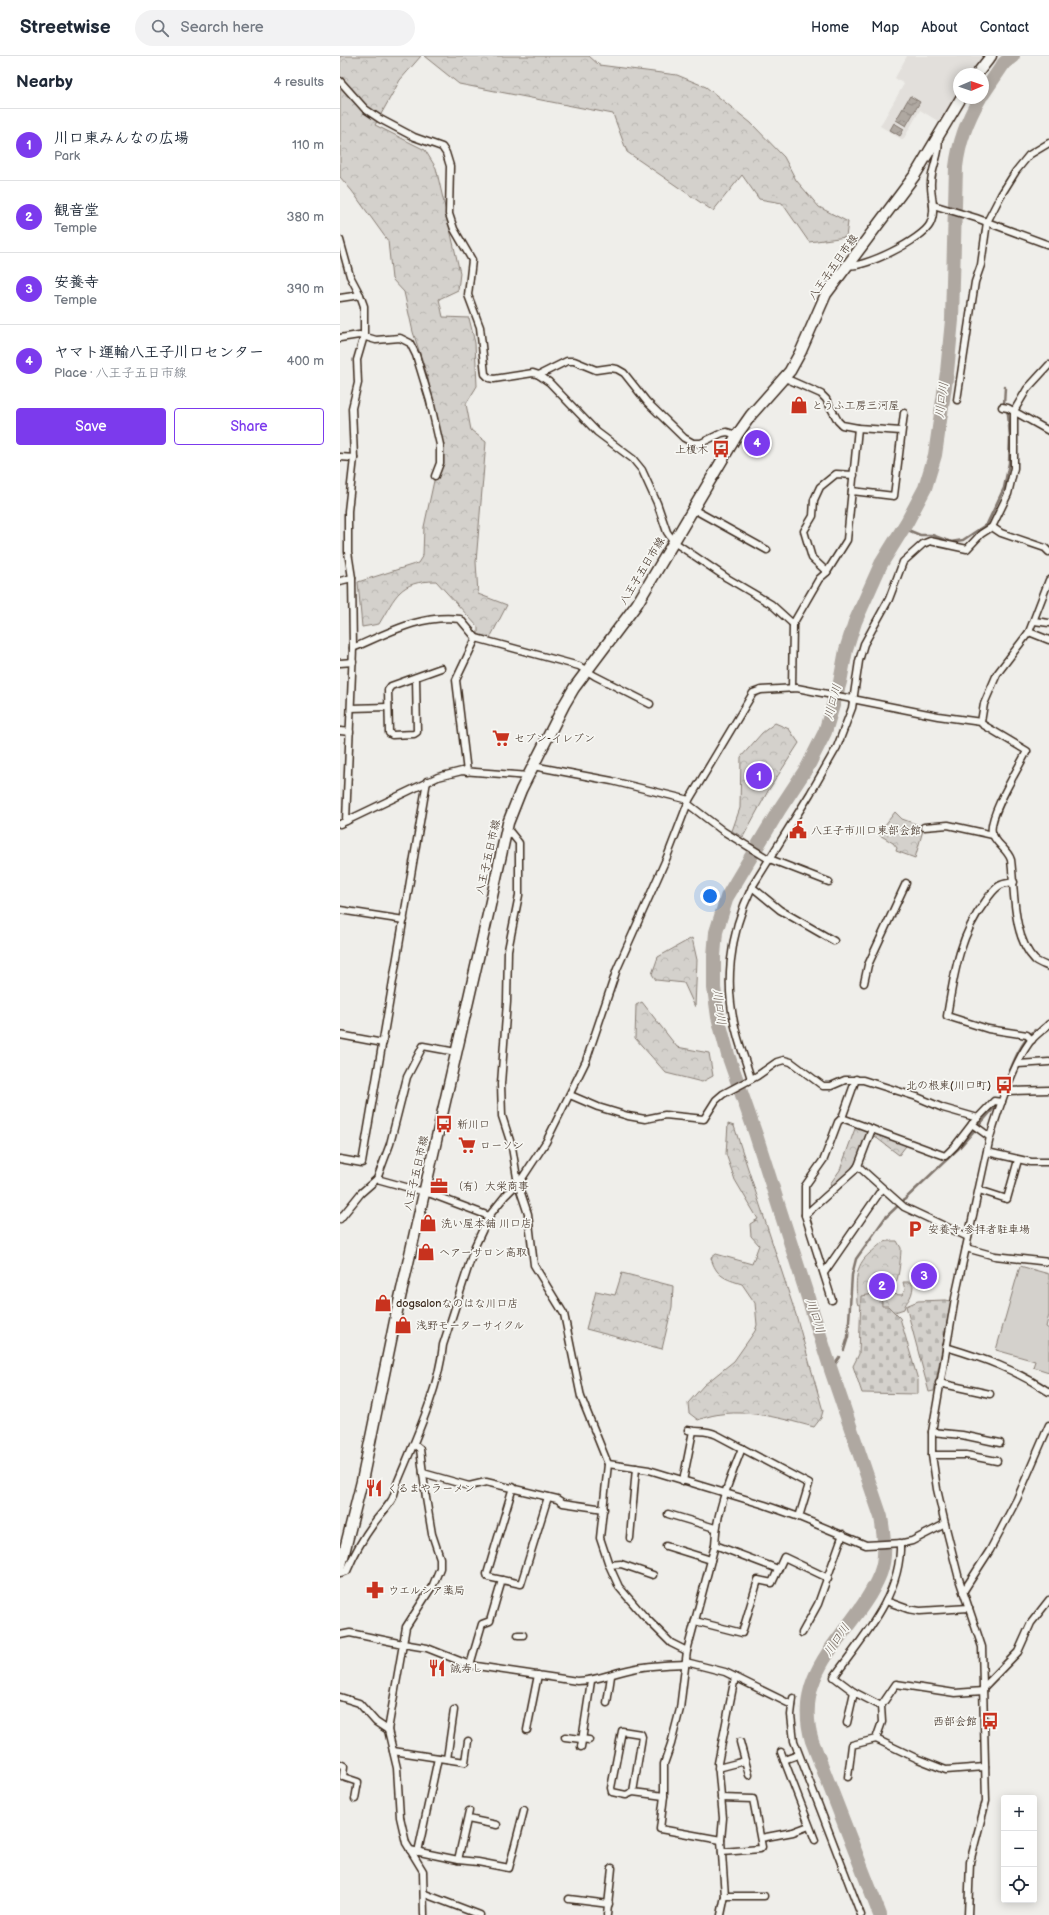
<!DOCTYPE html>
<html lang="en">
<head>
<meta charset="utf-8">
<style>
  :root { --surface:#fff; --page:#f2f2f3; --text:#1f2937; --muted:#747a83; --line:#e0e1e3; --accent:#7c3aed }
  body { margin:0; font-family:"Balsamiq Sans","Klee One",sans-serif; background:var(--page); color:var(--text) }
  .controls { position:absolute; right:12px; bottom:12px; display:grid; overflow:hidden; border-radius:4px; box-shadow:0 2px 10px #0003 }
  .controls button { width:36px; height:36px; display:grid; place-items:center; padding:0; border:0; border-bottom:1px solid var(--line); background:var(--surface); color:var(--text); font:20px sans-serif }
  .compass { position:absolute; left:613px; top:12px; width:36px; height:36px; border-radius:50%; background:var(--surface); box-shadow:0 2px 10px #0003; rotate:88deg }
  .you { position:absolute; left:370px; top:840px; width:14px; height:14px; margin:-10px; border:3px solid #fff; border-radius:50%; background:#1a73e8; box-shadow:0 0 0 6px #1a73e833 }
  .badge { display:grid; place-items:center; width:26px; height:26px; border-radius:50%; background:var(--accent); color:#fff; font-size:13px; font-weight:700 }
  .pin { position:absolute; translate:-50% -50%; border:2px solid #fff; box-shadow:0 1px 4px #0006 }
  .list { margin:0; padding:0; list-style:none }
  h2 { display:flex; justify-content:space-between; align-items:center; height:52px; margin:0; padding:0 16px; font-size:17px }
  h2 small { font-size:13px; font-weight:400; color:var(--muted) }
  .list li { display:grid; grid-template-columns:26px 1fr auto; gap:12px; align-items:center; box-sizing:border-box; height:72px; padding:0 16px; border-top:1px solid var(--line) }
  .list b { display:block; font-size:15px; white-space:nowrap }
  .list p { margin:0; font-size:13px; white-space:nowrap; color:var(--muted) }
  .list em { font-size:13px; font-style:normal; color:var(--muted) }
  .actions { display:flex; gap:8px; padding:12px 16px }
  .actions a { flex:1; padding:9px 0; border:1px solid var(--accent); border-radius:4px; text-align:center; font-size:14px; color:var(--accent) }
  .actions .main { background:var(--accent); color:#fff }
  .icon { flex:none; width:22px; height:22px; fill:none; stroke:currentColor; stroke-width:2; stroke-linecap:round; stroke-linejoin:round }
  .map { position:relative; flex:none; width:709px; height:1859px; overflow:hidden }
  header { display:flex; align-items:center; gap:24px; box-sizing:border-box; height:56px; padding:0 20px; background:var(--surface); border-bottom:1px solid var(--line) }
  header strong { font-size:19px }
  nav { display:flex; gap:22px; margin-inline-start:auto; font-size:14px }
  .search { width:280px; height:36px; background:var(--page); display:flex; align-items:center; gap:10px; box-sizing:border-box; padding:0 14px; border-radius:22px; color:var(--muted); font-size:15px }
  main { display:flex }
  aside { flex:1; background:var(--surface) }
  .map>svg:first-child { display:block }
</style>
</head>
<body>
<header>
<strong>Streetwise</strong>
<div class="search"><svg class="icon" aria-label="search" viewBox="0 0 24 24"><circle cx="10" cy="10" r="6"/><path d="M15 15l6 6"/></svg>Search here</div>
<nav><a>Home</a><a>Map</a><a>About</a><a>Contact</a></nav>
</header>
<main>
<aside>
<h2>Nearby<small>4 results</small></h2>
<ul class="list">
<li><span class="badge">1</span><div><b>川口東みんなの広場</b><p>Park</p></div><em>110 m</em></li>
<li><span class="badge">2</span><div><b>観音堂</b><p>Temple</p></div><em>380 m</em></li>
<li><span class="badge">3</span><div><b>安養寺</b><p>Temple</p></div><em>390 m</em></li>
<li><span class="badge">4</span><div><b>ヤマト運輸八王子川口センター</b><p>Place · 八王子五日市線</p></div><em>400 m</em></li>
</ul>
<div class="actions"><a class="main">Save</a><a>Share</a></div>
</aside>
<div class="map">
<svg width="709" height="1859" viewBox="0 0 709 1859">
  <defs>
    <pattern id="forest-crowns" width="20" height="18" patternUnits="userSpaceOnUse"><rect width="20" height="18" fill="#d4d1cc"/><path d="M2 6a3 3 0 1 1 6 0M12 15a3 3 0 1 1 6 0" fill="none" stroke="#b7b4af"/></pattern>
    <pattern id="cemetery-stones" width="16" height="16" patternUnits="userSpaceOnUse"><rect width="16" height="16" fill="#d4d1cc"/><path d="M2 7V4a2 2 0 0 1 4 0v3zM10 15v-3a2 2 0 0 1 4 0v3z" fill="#b7b4af"/></pattern>
    <pattern id="water-waves" width="16" height="10" patternUnits="userSpaceOnUse"><rect width="16" height="10" fill="#afa8a1"/><path d="M0 5q4-4 8 0t8 0" fill="none" stroke="#908983"/></pattern>
  </defs>
  <rect width="100%" height="100%" fill="#efeeea"/>
  <filter id="ink" filterUnits="userSpaceOnUse"><feTurbulence type="fractalNoise" baseFrequency=".025" numOctaves="2"/><feDisplacementMap in="SourceGraphic" scale="8" xChannelSelector="R" yChannelSelector="G"/><feConvolveMatrix kernelMatrix="1 2 1 2 8 2 1 2 1" color-interpolation-filters="sRGB"/></filter>
  <g filter="url(#ink)">
    <!-- built -->
    <path fill="#e2dfdb" d="M567 0H644L630 18H619V37L601 67 580 54 563 84 540 70 564 28 555 22Z"/>
    <!-- grass -->
    <path fill="#d4d1cc" stroke="#887e75" d="M680 1210 709 1218V1259L706 1271 709 1273V1316L693 1311 695 1305 656 1294Z"/>
    <!-- forest -->
    <g fill="url(#forest-crowns)" stroke="#887e75">
      <path d="M0 0H81L60 24 35 69 85 94 96 112 120 217 118 234 99 243 103 261 129 262 135 287 137 330 126 348 131 374 146 386 136 506 138 538 167 549 150 582 138 578V571L96 525C59 525 56 540 39 568L22 571 18 526 78 507 83 499 84 471 95 420 100 407 88 322 73 276 64 236 52 223 48 185 12 135 0 121Z"/>
      <path d="M84 0H249L259 9 337 19 366 31 411 67 444 101 456 124 479 151 508 166 506 181 469 186 442 147 419 143 402 119 373 155 287 96 273 58 119 28Z"/>
      <path d="M435 667 449 673 459 687 428 735 403 781 392 775 400 752 401 701 422 677Z"/>
      <path d="M555 756 562 763 584 771 575 802 556 795 557 792 553 787 538 778Z"/>
      <path d="M352 882 357 904 355 951 344 927 316 924 312 918 318 901Z"/>
      <path d="M302 946 337 991 369 997 373 1020 362 1026 326 1017 295 982 296 949Z"/>
      <path d="M517 1067 569 1086 559 1099 530 1077 518 1110 495 1133 490 1128 500 1114Z"/>
      <path d="M388 1068 394 1070 456 1259 483 1355 481 1362 474 1371C436 1361 395 1349 358 1364L349 1357 348 1347 364 1329 394 1305 415 1275 417 1269 415 1247 402 1228C385 1223 376 1220 371 1202L376 1198 412 1208 419 1189 411 1180 410 1168 418 1163 395 1124 386 1098Z"/>
      <path d="M548 1185H557L561 1192C561 1198 559 1222 556 1226L550 1227 545 1221 544 1227 537 1228V1231L544 1234 548 1238 562 1239 565 1234 563 1226H571L573 1230C572 1244 566 1244 564 1253L552 1257 522 1247 518 1249 517 1246C516 1227 514 1210 530 1197 537 1192 539 1187 548 1185Z"/>
      <path d="M282 1217 333 1230 332 1251 322 1293 246 1273 256 1235 275 1239Z"/>
    </g>
    <!-- cemetery -->
    <g fill="url(#cemetery-stones)" stroke="#887e75">
      <path d="M541 1237 542 1250H548L560 1262 578 1324V1338L522 1337 513 1310 519 1298 521 1240Z"/>
      <path d="M605 1244 611 1245 594 1335 589 1336 566 1250 578 1245Z"/>
    </g>
    <!-- water -->
    <g fill="url(#water-waves)" stroke="#81766d">
      <path d="M570 40 580 46 566 70 556 64Z"/>
      <path d="M554 67 564 73 560 80 550 74Z"/>
    </g>
    <g fill="none" stroke-linecap="round" stroke-linejoin="round">
      <!-- stream -->
      <g stroke="#81766d" stroke-width="2.5">
        <path d="M563 472 580 479H592L611 486 623 484 647 468 664 432 669 407 670 382 668 358 664 349 665 331"/>
        <path d="M665 1028C673 1007 678 990 695 974"/>
        <path d="M504 1294 508 1281 512 1219 516 1203 545 1162 619 1092 655 1051"/>
        <path d="M491 1314 500 1301"/>
      </g>
      <!-- river -->
      <g stroke="#afa8a1" stroke-width="14">
        <path d="M643 38 664 7 673 0"/>
        <path d="M540 1859 472 1685C450 1611 516 1577 540 1518 547 1500 544 1480 541 1461L491 1314 416 1079 388 999 378 961 374 932V900L376 876 387 841 439 754 468 710 485 676 500 626 506 594 515 566 541 508 567 466 585 432 595 399 607 316 612 264 616 111C619 85 627 64 640 42"/>
      </g>
      <!-- minor casing -->
      <g stroke="#3b2a1e" stroke-width="9">
        <g id="minor">
          <path d="M0 25 25 53 40 63 74 81 102 91 106 97 110 110 109 158 114 173 132 204 128 239 140 271 145 318 149 322 154 323 193 317 199 319 209 326 257 376 293 403 302 414 317 447 327 476 334 486 387 522 431 548 453 568"/>
          <path d="M593 149 636 162 709 189"/>
          <path d="M0 184 10 220 20 239 24 250V280L17 304 18 327 12 352 14 402 8 455V496L12 522 13 592 6 765"/>
          <path d="M506 209C522 214 583 183 590 168 597 154 590 140 591 126 592 110 601 97 598 81"/>
          <path d="M0 242 20 239"/>
          <path d="M0 282 19 279 36 284 60 282 70 287 76 299 90 345 100 389V407L95 420"/>
          <path d="M709 309 687 333 674 355V412L668 438 652 471 661 477 705 492 709 496"/>
          <path d="M199 319 227 305H234L256 314 270 312 277 313 284 317 307 346 344 382 353 387H361L382 377 387 376 397 379"/>
          <path d="M445 322 481 338 486 343 498 365 502 369 518 372 507 484 487 516 479 523 453 568 452 632"/>
          <path d="M617 344 635 226 641 209 647 166 661 139 676 115 689 99 709 87"/>
          <path d="M662 351 668 352 709 375"/>
          <path d="M518 372 561 375"/>
          <path d="M0 401 14 402"/>
          <path d="M512 435 554 440 564 357"/>
          <path d="M353 453 427 494"/>
          <path d="M487 516 472 502 464 475 473 460 474 444 480 431 496 418 514 419"/>
          <path d="M0 525 12 522"/>
          <path d="M694 565 709 567"/>
          <path d="M689 576 709 584"/>
          <path d="M13 592C48 577 81 558 120 563L136 582 239 610 255 620 310 648"/>
          <path d="M0 607 13 606"/>
          <path d="M76 621 77 676 74 678 52 679 49 677 48 634 51 630 101 612"/>
          <path d="M11 652 48 651"/>
          <path d="M641 666 644 648 657 618 689 576 709 524"/>
          <path d="M0 675 10 676"/>
          <path d="M193 710 272 725 349 744"/>
          <path d="M127 716 116 624 136 582"/>
          <path d="M348 748 383 775 427 802 489 826"/>
          <path d="M0 768 98 721 122 715 189 720"/>
          <path d="M584 771 608 769 653 779"/>
          <path d="M165 776 171 777 179 787V839L168 894 167 946 161 1028 162 1060 172 1091 178 1128 188 1158 194 1209 224 1258 241 1341 268 1408 260 1482 269 1509 279 1531 303 1559 331 1587 347 1595"/>
          <path d="M674 826C669 827 663 827 659 830 653 834 649 840 645 846 619 880 614 919 607 960L648 973 687 979 692 984"/>
          <path d="M412 831 440 854 494 885"/>
          <path d="M0 854 64 864"/>
          <path d="M524 927 528 909 566 827"/>
          <path d="M0 979 43 987"/>
          <path d="M678 1008 709 1006"/>
          <path d="M411 1023C407 1009 402 996 398 982 383 932 389 878 412 831L470 738 497 691 512 652 519 605 524 588 549 543 563 506 583 488 590 485 627 493 641 478 652 471"/>
          <path d="M667 1035 709 1034"/>
          <path d="M230 1039 258 1051 288 1060 305 1063 325 1059 364 1063 376 1044 383 1038 417 1020 437 1006 444 1004 451 1006 483 1030H491L505 1024H523L577 1041 603 1052 638 1062"/>
          <path d="M502 1062 605 1100 615 1090 632 1068 654 1045 662 1046"/>
          <path d="M632 1068 650 1081"/>
          <path d="M647 1096 691 1106H709"/>
          <path d="M0 1103 22 1107 87 725"/>
          <path d="M518 1110 564 1151 628 1181"/>
          <path d="M37 1123 91 1138 149 1160"/>
          <path d="M639 1134 667 1143 678 1104"/>
          <path d="M465 1159V1130L484 1103 498 1066 502 1062 516 1023"/>
          <path d="M0 1163 21 1137 37 1123 50 1088 67 1021 83 990 116 996"/>
          <path d="M626 1192 655 1200 709 1206"/>
          <path d="M484 1217 542 1133"/>
          <path d="M492 1244 465 1159 514 1115 518 1110 532 1073"/>
          <path d="M606 1291C646 1303 674 1313 709 1336"/>
          <path d="M599 1327 650 1338"/>
          <path d="M348 1374C359 1377 364 1373 377 1379L469 1428 459 1461"/>
          <path d="M592 1376 622 1379 660 1387"/>
          <path d="M75 1389 80 1393 86 1442 92 1478 100 1502V1512L93 1529 66 1571 48 1674 57 1712 60 1761 66 1787 83 1815 84 1859"/>
          <path d="M592 1399H626L657 1405"/>
          <path d="M268 1408 309 1414 425 1449 459 1461 526 1489 563 1487 572 1485 605 1468"/>
          <path d="M83 1417 129 1430 146 1426 217 1443 223 1447 264 1453"/>
          <path d="M343 1425 353 1375"/>
          <path d="M173 1431 147 1518 148 1521 181 1528 208 1441"/>
          <path d="M328 1458 375 1472"/>
          <path d="M290 1482 296 1412"/>
          <path d="M375 1489 438 1513"/>
          <path d="M326 1490 371 1504"/>
          <path d="M269 1509 281 1508 313 1519"/>
          <path d="M0 1517 7 1515C14 1498 23 1482 34 1467 39 1460 46 1453 51 1445 55 1440 55 1432 58 1425 75 1384 99 1333 103 1289L135 1190 149 1160 165 1140 181 1124 206 1086 246 1005 277 913 327 801 349 744 413 637 421 634 457 632 598 660 641 666 642 668 687 695C679 711 648 761 652 776 654 787 668 793 671 804 675 835 672 881 695 904 699 907 705 909 709 911"/>
          <path d="M623 1536 650 1494 677 1443 709 1369"/>
          <path d="M546 1545 568 1553 580 1555 629 1552"/>
          <path d="M355 1565 402 1577 418 1524 432 1527 444 1501 488 1522"/>
          <path d="M462 1577 478 1548 503 1478"/>
          <path d="M0 1579 10 1577 63 1588 87 1592 130 1609 237 1625C258 1625 271 1617 292 1613 309 1609 327 1609 345 1608"/>
          <path d="M178 1579H183"/>
          <path d="M346 1606 385 1616 452 1649"/>
          <path d="M130 1609 142 1568 150 1565 162 1524"/>
          <path d="M643 1632 678 1596 691 1567 709 1544"/>
          <path d="M643 1635 615 1637 556 1628 541 1650 542 1666 536 1683 578 1703 606 1714 645 1711"/>
          <path d="M0 1641 19 1647 36 1666 48 1674"/>
          <path d="M453 1642 451 1659 454 1685 521 1859"/>
          <path d="M267 1647 271 1620"/>
          <path d="M541 1650 514 1636 494 1621C522 1582 562 1539 560 1487"/>
          <path d="M507 1667 514 1636"/>
          <path d="M187 1674 198 1619"/>
          <path d="M225 1681 249 1684"/>
          <path d="M400 1686 409 1719"/>
          <path d="M241 1691 251 1625"/>
          <path d="M53 1695 125 1706 128 1685"/>
          <path d="M441 1696 475 1784"/>
          <path d="M107 1703 114 1654"/>
          <path d="M444 1704 458 1699"/>
          <path d="M0 1708 4 1710 3 1721 18 1726 15 1743"/>
          <path d="M378 1712 405 1705"/>
          <path d="M508 1721 512 1689 536 1683"/>
          <path d="M293 1736 302 1681 301 1678 282 1675 271 1732 272 1736 286 1739 293 1736 324 1740"/>
          <path d="M381 1742 413 1743 422 1791 420 1793 382 1796"/>
          <path d="M128 1763 157 1769"/>
          <path d="M421 1782 453 1776 469 1770"/>
          <path d="M381 1784 320 1773 324 1740V1708L331 1688 340 1653 347 1595 375 1489C376 1455 390 1423 402 1392"/>
          <path d="M70 1794 118 1804 138 1806 169 1812 184 1754"/>
          <path d="M78 1796 98 1702"/>
          <path d="M118 1804 129 1755"/>
          <path d="M85 1838 140 1859"/>
          <path d="M385 1840H424"/>
          <path d="M229 1843 269 1848"/>
          <path d="M267 1859 272 1812"/>
          <path d="M381 1859 385 1840 381 1784 383 1762 378 1707 395 1621"/>
          <path d="M628 1859 630 1806 646 1745 642 1591 619 1523 605 1468 597 1433 592 1399V1376L615 1242 650 1081C658 1055 673 1009 689 987 694 980 703 974 709 968"/>
        </g>
      </g>
      <!-- primary casing -->
      <g stroke="#3b2a1e" stroke-width="13">
        <g id="primary">
          <path d="M637 18 651 0"/>
          <path d="M0 1513 22 1425 57 1255 149 854 168 767 181 734 224 649 234 632 297 548 397 379 411 359 450 315 461 295 486 238 575 119 621 42"/>
        </g>
      </g>
      <!-- minor -->
      <use href="#minor" stroke="#f6f6f2" stroke-width="6"/>
      <!-- primary -->
      <use href="#primary" stroke="#f6f6f2" stroke-width="10"/>
    </g>
  </g>
  <!-- icons -->
  <defs>
    <g id="shop-bare" transform="scale(1.38)"><path d="M-5-2.5h2.3a2.7 3.5 0 0 1 5.4 0H5L5.5 6h-11ZM-1.5-2.5h3a1.5 2.3 0 0 0-3 0Z" fill="#c8321e" stroke="#f6f6f2" stroke-width="2.5" paint-order="stroke"/></g>
    <g id="bus-bare" transform="scale(1.38)"><path d="M-5-6H5V4H4V6H2V4H-2V6H-4V4H-5ZM-3.5-4V0h7V-4ZM-3.5 1.2v1.5H-2V1.2ZM2 1.2v1.5H3.5V1.2Z" fill="#c8321e" stroke="#f6f6f2" stroke-width="2.5" paint-order="stroke"/></g>
    <g id="supermarket-bare" transform="scale(1.38)"><path d="M-6-5.5h2.5l.6 2H6L4.5 2H-2.5L-4.4-4H-6ZM-1.5 3.2a1.3 1.3 0 1 0 .1 0ZM3 3.2a1.3 1.3 0 1 0 .1 0Z" fill="#c8321e" stroke="#f6f6f2" stroke-width="2.5" paint-order="stroke"/></g>
    <g id="civic-bare" transform="scale(1.38)"><path d="M-.6-6.5H3V-4.5H.6V-3L4-1V1h2V6H-6V1h2V-1L-.6-3ZM-1.2 2.5V6h2.4V2.5Z" fill="#c8321e" stroke="#f6f6f2" stroke-width="2.5" paint-order="stroke"/></g>
    <g id="office-bare" transform="scale(1.38)"><path d="M-6-3h4V-5.5h4V-3h4V5H-6ZM-1-4.5V-3h2v-1.5ZM-6 0V1H6V0Z" fill="#c8321e" stroke="#f6f6f2" stroke-width="2.5" paint-order="stroke"/></g>
    <g id="parking-bare" transform="scale(1.38)"><path d="M-3.5-5.5H1a3.5 3.5 0 0 1 0 7H-1V5.5H-3.5ZM-1-3.4V-.6H.8a1.4 1.4 0 0 0 0-2.8Z" fill="#c8321e" stroke="#f6f6f2" stroke-width="2.5" paint-order="stroke"/></g>
    <g id="restaurant-bare" transform="scale(1.38)"><path d="M-5-6h1v4h1v-4h1v4h1v-4h1v5L-1.5 .5V6h-2V.5L-5-1ZM5-6V6H3V1.5H1.5Q1.5-4 5-6Z" fill="#c8321e" stroke="#f6f6f2" stroke-width="2.5" paint-order="stroke"/></g>
    <g id="pharmacy-bare" transform="scale(1.38)"><path d="M-2-6h4v4h4v4h-4v4h-4v-4h-4v-4h4Z" fill="#c8321e" stroke="#f6f6f2" stroke-width="2.5" paint-order="stroke"/></g>
  </defs>
  <g fill-rule="evenodd">
    <use href="#shop-bare" x="459" y="349"/>
    <use href="#bus-bare" x="381" y="393"/>
    <use href="#supermarket-bare" x="161" y="682"/>
    <use href="#civic-bare" x="458" y="774"/>
    <use href="#bus-bare" x="664" y="1029"/>
    <use href="#bus-bare" x="104" y="1068"/>
    <use href="#supermarket-bare" x="127" y="1089"/>
    <use href="#office-bare" x="99" y="1130"/>
    <use href="#shop-bare" x="88" y="1167"/>
    <use href="#parking-bare" x="575" y="1173"/>
    <use href="#shop-bare" x="86" y="1196"/>
    <use href="#shop-bare" x="43" y="1247"/>
    <use href="#shop-bare" x="63" y="1269"/>
    <use href="#restaurant-bare" x="34" y="1432"/>
    <use href="#pharmacy-bare" x="35" y="1534"/>
    <use href="#restaurant-bare" x="97" y="1612"/>
    <use href="#bus-bare" x="650" y="1665"/>
  </g>
  <g text-anchor="middle" dominant-baseline="central" stroke-width="3.5" stroke-linejoin="round" paint-order="stroke">
    <!-- street labels -->
    <g font-size="11" fill="#3b2a1e" stroke="#f6f6f2">
      <text transform="translate(493 211) rotate(-55)">八王子五日市線</text>
      <text transform="translate(302 515) rotate(-59)">八王子五日市線</text>
      <text transform="translate(148 801) rotate(-77)">八王子五日市線</text>
      <text transform="translate(76 1117) rotate(-77)">八王子五日市線</text>
    </g>
    <!-- poi labels -->
    <g font-size="11" fill="#3b2a1e" stroke="#f6f6f2" text-anchor="start">
      <text x="472" y="349">とうふ工房三河屋</text>
      <text x="368" y="393" text-anchor="end">上榎木</text>
      <text x="174" y="682">セブン-イレブン</text>
      <text x="471" y="774">八王子市川口東部会館</text>
      <text x="651" y="1029" text-anchor="end">北の根東(川口町)</text>
      <text x="117" y="1068">新川口</text>
      <text x="140" y="1089">ローソン</text>
      <text x="112" y="1130">（有）大栄商事</text>
      <text x="101" y="1167">洗い屋本舗 川口店</text>
      <text x="588" y="1173">安養寺 参拝者駐車場</text>
      <text x="99" y="1196">ヘアーサロン高取</text>
      <text x="56" y="1247">dogsalonなのはな川口店</text>
      <text x="76" y="1269">浅野モーターサイクル</text>
      <text x="47" y="1432">くるまやラーメン</text>
      <text x="48" y="1534">ウエルシア薬局</text>
      <text x="110" y="1612">誠寿し</text>
      <text x="637" y="1665" text-anchor="end">西部会館</text>
    </g>
    <!-- water labels -->
    <g font-size="12" font-style="italic" fill="#64564c" stroke="#f6f6f2">
      <text transform="translate(602 344) rotate(-83)">川口川</text>
      <text transform="translate(493 646) rotate(-75)">川口川</text>
      <text transform="translate(379 951) rotate(83)">川口川</text>
      <text transform="translate(475 1260) rotate(72)">川口川</text>
      <text transform="translate(497 1584) rotate(-56)">川口川</text>
    </g>
  </g>
</svg>
<div class="controls">
<button>+</button>
<button>−</button>
<button><svg class="icon" aria-label="locate" viewBox="0 0 24 24"><circle cx="12" cy="12" r="6"/><path d="M12 2v4M12 18v4M2 12h4M18 12h4"/></svg></button>
</div>
<svg class="compass" viewBox="-18 -18 36 36"><path d="M0-13l5 13h-10z" fill="#e53935"/><path d="M0 13l5-13h-10z" fill="#747a83"/></svg>
<div class="you"></div>
<div class="pin badge" style="left:419px;top:720px">1</div>
<div class="pin badge" style="left:542px;top:1230px">2</div>
<div class="pin badge" style="left:584px;top:1220px">3</div>
<div class="pin badge" style="left:417px;top:387px">4</div>
</div>
</main>
</body>
</html>
